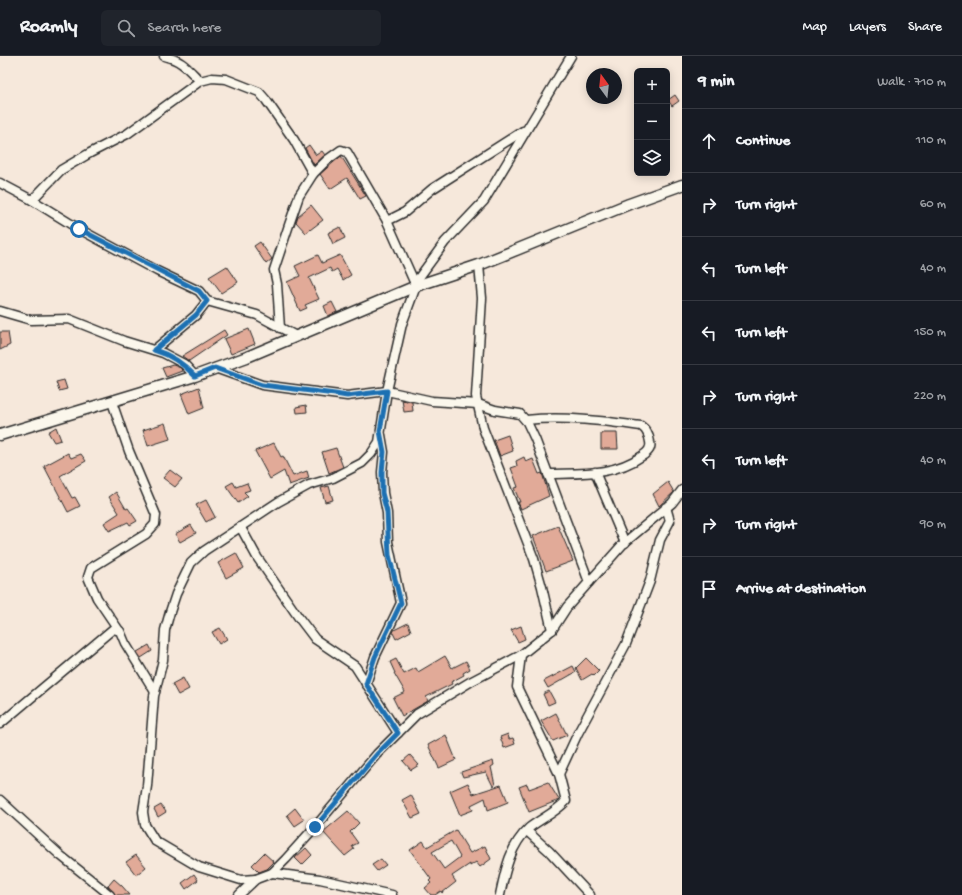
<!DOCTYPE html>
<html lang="en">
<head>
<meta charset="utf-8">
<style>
  :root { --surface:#171b24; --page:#20242c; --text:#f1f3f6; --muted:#9ea1a6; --line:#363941 }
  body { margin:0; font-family:"Gochi Hand",sans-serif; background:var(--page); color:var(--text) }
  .controls { position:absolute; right:12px; top:12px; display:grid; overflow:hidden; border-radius:6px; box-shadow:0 2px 10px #0003 }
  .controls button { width:36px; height:36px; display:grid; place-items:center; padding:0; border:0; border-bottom:1px solid var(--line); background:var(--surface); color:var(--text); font:20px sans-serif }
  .compass { position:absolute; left:586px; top:12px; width:36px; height:36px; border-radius:50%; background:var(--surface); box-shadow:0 2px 10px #0003; rotate:345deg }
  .stop { position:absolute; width:12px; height:12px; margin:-9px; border:3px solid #1f6fb2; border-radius:50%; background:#fff }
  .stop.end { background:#1f6fb2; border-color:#fff; box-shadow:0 1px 4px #0008 }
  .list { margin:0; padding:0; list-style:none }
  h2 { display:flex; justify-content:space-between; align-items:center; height:52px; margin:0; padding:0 16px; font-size:17px }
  h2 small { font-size:13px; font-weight:400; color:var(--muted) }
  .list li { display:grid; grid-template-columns:26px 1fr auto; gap:12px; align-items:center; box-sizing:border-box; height:64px; padding:0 16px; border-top:1px solid var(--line) }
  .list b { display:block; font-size:15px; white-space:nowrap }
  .list em { font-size:13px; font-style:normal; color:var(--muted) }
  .icon { flex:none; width:22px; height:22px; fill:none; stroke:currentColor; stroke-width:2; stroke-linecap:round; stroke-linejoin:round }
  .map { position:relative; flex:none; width:682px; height:839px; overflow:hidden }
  header { display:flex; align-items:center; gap:24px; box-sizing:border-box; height:56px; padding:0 20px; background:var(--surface); border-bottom:1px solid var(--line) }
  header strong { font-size:19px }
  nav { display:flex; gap:22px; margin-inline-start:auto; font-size:14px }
  .search { width:280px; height:36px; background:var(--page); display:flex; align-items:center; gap:10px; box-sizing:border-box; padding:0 14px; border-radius:6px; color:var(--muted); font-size:15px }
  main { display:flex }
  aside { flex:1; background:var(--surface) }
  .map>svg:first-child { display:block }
</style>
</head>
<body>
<header>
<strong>Roamly</strong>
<div class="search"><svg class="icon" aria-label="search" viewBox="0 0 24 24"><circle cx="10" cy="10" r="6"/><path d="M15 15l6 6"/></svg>Search here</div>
<nav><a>Map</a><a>Layers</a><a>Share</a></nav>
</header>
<main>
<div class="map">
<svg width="682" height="839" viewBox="0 0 682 839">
  <rect width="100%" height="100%" fill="#f6e8db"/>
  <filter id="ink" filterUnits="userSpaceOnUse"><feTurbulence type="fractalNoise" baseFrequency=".025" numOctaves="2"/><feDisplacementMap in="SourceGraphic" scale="8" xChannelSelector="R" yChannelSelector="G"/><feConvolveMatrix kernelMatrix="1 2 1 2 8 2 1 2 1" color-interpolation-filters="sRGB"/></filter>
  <g filter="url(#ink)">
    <!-- building -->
    <g fill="#e1aa98" stroke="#2b2b2b" fill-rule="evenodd">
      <path d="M675 39 679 45 672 50 668 44Z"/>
      <path d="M309 89 316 99 322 95 325 99 314 109 305 92Z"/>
      <path d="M341 100 366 140 360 143 347 122 330 133 320 118Z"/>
      <path d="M311 149 323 164 306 177 296 166 298 160Z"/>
      <path d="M340 171 345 182 333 188 328 177Z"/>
      <path d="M260 186 272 203 266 208 254 190Z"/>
      <path d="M318 199 322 207 340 199 351 219 343 224 337 213 332 216 330 212 309 222 319 243 305 249 307 252 300 255 287 226 300 220 295 210Z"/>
      <path d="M227 210 238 226 221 237 209 221Z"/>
      <path d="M332 246 337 256 328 260 324 250Z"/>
      <path d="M249 273 255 288 231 298 224 283Z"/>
      <path d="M224 274 227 279 189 305 182 300Z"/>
      <path d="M0 276H8L10 289 0 294Z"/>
      <path d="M173 309 181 312 182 315 166 321 162 312Z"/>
      <path d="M64 324 67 333 59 335 56 326Z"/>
      <path d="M199 331 204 352 189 358 181 338Z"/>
      <path d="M402 344 412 346 413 355 404 356Z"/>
      <path d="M306 349 307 356 297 357 296 351Z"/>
      <path d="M165 367 170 383 148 390 143 374Z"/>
      <path d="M56 371 61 384 54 386 48 376Z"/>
      <path d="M601 377H617L618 393H601Z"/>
      <path d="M508 379 513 395 500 400 494 384Z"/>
      <path d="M274 387 281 401 283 400 293 420 307 415 309 422 289 429 284 415 270 423 255 395Z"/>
      <path d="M336 392 343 411 329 417 322 396Z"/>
      <path d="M68 397 71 402 81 398 86 405 60 420 72 442 75 441 80 450 68 456 44 410Z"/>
      <path d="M524 401 526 406 533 403 539 418 542 417 549 440 521 453 518 446H520L514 432 518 431 511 412 517 410 516 405Z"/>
      <path d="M170 414 182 423 175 431 163 422Z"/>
      <path d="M233 426 236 431 247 427 250 434 244 436 248 440 238 447 226 430Z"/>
      <path d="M668 426 674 436 659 450 653 438Z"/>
      <path d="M329 430 333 444 325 446 321 432Z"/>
      <path d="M116 436 126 453 128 452 137 465 130 469 128 466 109 475 104 467 119 457 109 441Z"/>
      <path d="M206 444 215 461 206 466 196 449Z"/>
      <path d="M191 469 196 477 180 486 175 478Z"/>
      <path d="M558 470 573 505 546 515 533 480Z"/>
      <path d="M236 497 244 512 226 522 218 507Z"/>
      <path d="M408 567 411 575 396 583 393 577 394 574Z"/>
      <path d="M521 570 525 583 518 586 511 574Z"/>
      <path d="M220 572 227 583 219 588 212 576Z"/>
      <path d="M149 589 152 595 141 602 137 596Z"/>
      <path d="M445 600 452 612 466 605 470 613 463 617 464 619 451 626 452 628 426 641 428 645 402 660 393 642 405 636 394 617H395L390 606 396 603 404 618 416 612 418 616Z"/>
      <path d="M586 602 599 615 594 620 592 618 582 624 576 612Z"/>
      <path d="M573 610 576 616 548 632 544 625Z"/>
      <path d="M183 622 189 633 178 639 172 628Z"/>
      <path d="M549 635 555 646 548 649 543 638Z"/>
      <path d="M556 657 567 679 553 685 541 665Z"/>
      <path d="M508 678 509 683 513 682 515 688 504 692 500 681Z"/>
      <path d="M446 679 456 704 439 712 428 689Z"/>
      <path d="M410 699 419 709 411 714 403 705Z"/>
      <path d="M493 705 494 709 491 711 495 729 493 730 486 716 463 721 461 716Z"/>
      <path d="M548 726 559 744 529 756 519 731 527 728 529 733Z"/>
      <path d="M468 727 473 738 501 729 508 746 488 754 485 742 471 749 473 754 460 759 450 735Z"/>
      <path d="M411 739 421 758 412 762 402 744Z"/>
      <path d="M161 749 166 756 158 761 154 753Z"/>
      <path d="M295 752 304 764 295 770 287 759Z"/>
      <path d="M348 755 359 767 350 776 358 787 352 790 354 793 345 800 323 776Z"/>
      <path d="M456 774 470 797 485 790 491 803 480 811 476 806 470 810V808L452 820 456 826 442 837 441 835 435 839H431L425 832 431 827 429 825 431 823 410 794 423 785 427 791ZM451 785 460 801 444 813 432 796Z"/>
      <path d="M306 792 312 799 302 809 295 802Z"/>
      <path d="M264 797 274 806 267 813 259 816 252 809Z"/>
      <path d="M136 799 146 811 136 819 126 806Z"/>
      <path d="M381 803 386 809 377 815 372 809Z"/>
      <path d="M194 818 198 824 186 833 182 827Z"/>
      <path d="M114 823 122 830 130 839H115L108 830Z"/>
    </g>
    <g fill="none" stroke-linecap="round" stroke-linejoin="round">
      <!-- minor casing -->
      <g stroke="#2b2b2b" stroke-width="11">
        <g id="minor">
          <path d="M164 0C183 5 187 12 200 25"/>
          <path d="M0 127 32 144 79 173 157 215 199 235 207 245 257 259 296 280"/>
          <path d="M32 144 61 114 90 97 127 78 200 25 212 22 226 23 259 36 266 44 294 84 313 118"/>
          <path d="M387 165 405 156 432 133 523 75"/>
          <path d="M479 209 482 242 476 340 483 372 534 503 542 531 552 574"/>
          <path d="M415 227 445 186 484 145 571 0"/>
          <path d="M0 255 31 264 69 263 124 285 163 297 184 308 195 320"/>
          <path d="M154 294 196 259 207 245"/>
          <path d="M215 312 262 329 347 340 387 335 432 345 478 348 495 354 520 358 527 366 535 383 589 526"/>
          <path d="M112 346 129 395 156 459 155 468 146 478 91 512 88 521 97 542 118 573"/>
          <path d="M526 364C564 360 604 365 641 370 647 374 649 379 650 386 652 393 647 397 642 400 613 420 582 417 548 418"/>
          <path d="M595 416 625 487"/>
          <path d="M241 472 257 501 299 562 315 583 355 610 398 677"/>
          <path d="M366 628 375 601 401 547 388 486 387 457 383 437 382 416 384 396 381 379"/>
          <path d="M0 668 113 573 120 575 125 587 155 636"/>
          <path d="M559 718 578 677 626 588 650 525 660 484 670 465 666 451"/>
          <path d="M0 744 60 799 110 839"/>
          <path d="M527 775 549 795 590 839"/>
          <path d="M272 817 320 823 392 839"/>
          <path d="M256 823 241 824 199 811 155 785 145 769 143 756 147 730 154 640 163 604 165 574 170 556 176 538 191 507 204 495 278 446 309 429 333 422 362 407 371 398 379 386 387 335 402 268 416 230 387 165 347 96 341 94 327 104 313 118 299 140 289 169 274 214 277 228 280 272"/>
          <path d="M239 839 256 823 272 817 286 803 315 771 377 698 417 658 470 626 521 599 552 574 567 551 623 488 672 447 682 434"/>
          <path d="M500 839C505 815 510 789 529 772 542 762 555 757 566 745L559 718 517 631 521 599"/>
        </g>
      </g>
      <!-- tertiary casing -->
      <g stroke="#2b2b2b" stroke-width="13">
        <path id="tertiary" d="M0 379 195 320 247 301 416 230 479 209 629 148 682 129"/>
      </g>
      <!-- minor -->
      <use href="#minor" stroke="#fbf7ec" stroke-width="8"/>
      <!-- tertiary -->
      <use href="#tertiary" stroke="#fbf7ec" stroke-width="10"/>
    </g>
  </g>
  <g fill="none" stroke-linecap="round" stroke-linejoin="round" filter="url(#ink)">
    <!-- route -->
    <path stroke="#1f6fb2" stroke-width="5" d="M79 173 199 235 207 245 196 259 154 294C171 299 183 307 195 320L215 312 262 329 335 338 347 340 387 335 380 375 384 396 382 416V437L387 456 389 499 401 547 375 601 366 628 398 677 377 698 315 771"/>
  </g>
</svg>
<div class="controls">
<button>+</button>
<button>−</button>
<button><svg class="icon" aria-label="layers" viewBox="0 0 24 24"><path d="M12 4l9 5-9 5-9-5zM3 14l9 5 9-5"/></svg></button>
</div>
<svg class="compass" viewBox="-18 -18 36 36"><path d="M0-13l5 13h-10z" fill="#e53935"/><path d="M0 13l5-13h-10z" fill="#9ea1a6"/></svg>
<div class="stop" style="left:79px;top:173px"></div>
<div class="stop end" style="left:315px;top:771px"></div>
</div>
<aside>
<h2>9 min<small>Walk · 710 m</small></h2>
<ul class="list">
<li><svg class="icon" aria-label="ahead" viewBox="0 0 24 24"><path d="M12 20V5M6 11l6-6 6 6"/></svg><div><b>Continue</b></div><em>110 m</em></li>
<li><svg class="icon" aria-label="right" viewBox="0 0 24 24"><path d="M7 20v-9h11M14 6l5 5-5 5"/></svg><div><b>Turn right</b></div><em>60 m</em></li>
<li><svg class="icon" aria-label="left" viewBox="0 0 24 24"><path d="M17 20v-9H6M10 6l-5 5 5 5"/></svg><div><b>Turn left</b></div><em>40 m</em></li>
<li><svg class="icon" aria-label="left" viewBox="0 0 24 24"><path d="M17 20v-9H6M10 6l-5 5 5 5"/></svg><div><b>Turn left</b></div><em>150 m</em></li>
<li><svg class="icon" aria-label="right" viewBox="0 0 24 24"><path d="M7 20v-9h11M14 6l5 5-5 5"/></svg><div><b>Turn right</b></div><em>220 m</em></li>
<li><svg class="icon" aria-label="left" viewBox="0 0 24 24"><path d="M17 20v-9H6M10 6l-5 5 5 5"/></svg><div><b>Turn left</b></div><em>40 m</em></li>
<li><svg class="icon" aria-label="right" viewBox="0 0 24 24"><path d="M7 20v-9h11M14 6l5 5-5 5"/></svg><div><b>Turn right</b></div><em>90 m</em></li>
<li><svg class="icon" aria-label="arrive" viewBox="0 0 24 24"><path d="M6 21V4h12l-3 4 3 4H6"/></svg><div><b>Arrive at destination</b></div></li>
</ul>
</aside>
</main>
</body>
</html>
